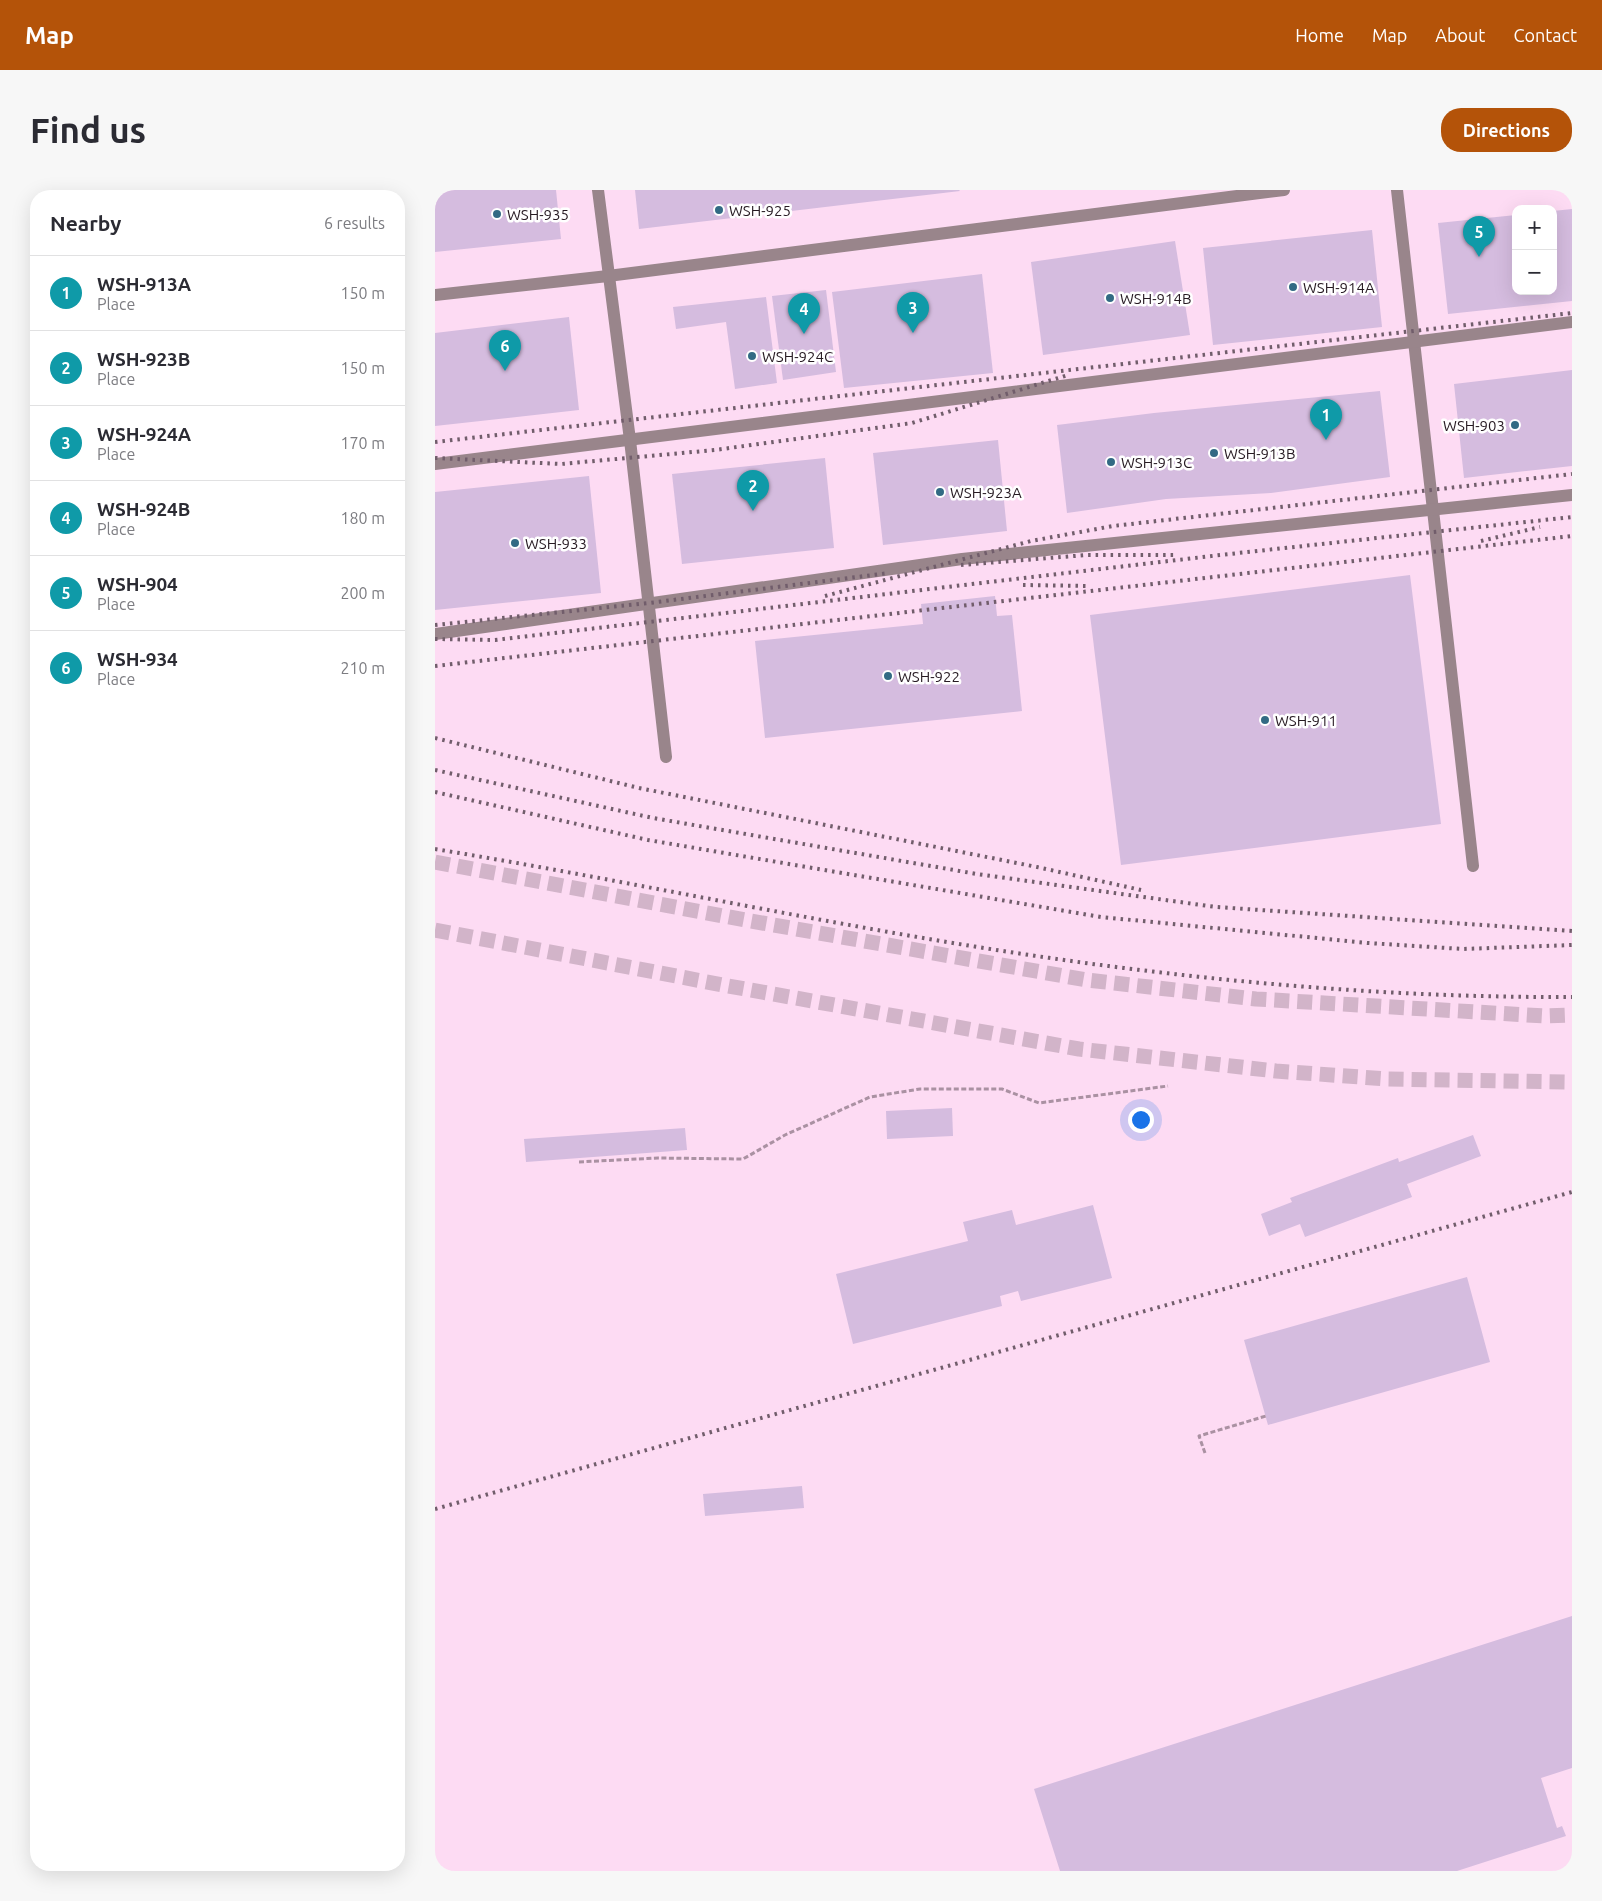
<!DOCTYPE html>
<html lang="en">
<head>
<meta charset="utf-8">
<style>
  :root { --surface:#fff; --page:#f7f7f7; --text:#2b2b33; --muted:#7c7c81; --line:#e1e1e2; --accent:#b45309 }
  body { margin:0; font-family:Ubuntu,sans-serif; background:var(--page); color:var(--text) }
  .controls { position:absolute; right:15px; top:15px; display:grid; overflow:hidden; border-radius:10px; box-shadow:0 5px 20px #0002 }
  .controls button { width:45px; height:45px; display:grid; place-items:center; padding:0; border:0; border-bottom:1px solid var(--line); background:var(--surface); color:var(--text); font:25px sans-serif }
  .you { position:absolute; left:705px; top:929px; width:18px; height:18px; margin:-12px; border:4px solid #fff; border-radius:50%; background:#1a73e8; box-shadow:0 0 0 8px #1a73e833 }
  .badge { display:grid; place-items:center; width:32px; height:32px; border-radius:50%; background:var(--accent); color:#fff; font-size:16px; font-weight:700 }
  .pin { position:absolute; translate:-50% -41px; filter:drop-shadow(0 1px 2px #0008) }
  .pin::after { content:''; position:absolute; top:26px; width:18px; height:15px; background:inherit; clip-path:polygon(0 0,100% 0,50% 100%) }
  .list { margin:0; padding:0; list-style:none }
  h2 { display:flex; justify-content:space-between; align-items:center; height:65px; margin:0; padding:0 20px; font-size:21px }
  h2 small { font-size:16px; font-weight:400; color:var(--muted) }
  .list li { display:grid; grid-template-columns:32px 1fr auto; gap:15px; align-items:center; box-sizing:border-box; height:75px; padding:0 20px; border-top:1px solid var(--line) }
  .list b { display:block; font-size:19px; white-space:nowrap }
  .list p { margin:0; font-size:16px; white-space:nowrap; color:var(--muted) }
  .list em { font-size:16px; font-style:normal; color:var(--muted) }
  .map { position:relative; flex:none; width:1137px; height:1681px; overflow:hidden; border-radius:20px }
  header { display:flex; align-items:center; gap:30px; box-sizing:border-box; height:70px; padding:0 25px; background:var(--accent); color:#fff }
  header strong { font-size:24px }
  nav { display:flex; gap:28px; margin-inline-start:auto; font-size:18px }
  .intro { display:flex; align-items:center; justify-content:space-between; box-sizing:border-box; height:120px; padding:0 30px }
  h1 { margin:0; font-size:35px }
  .button { padding:12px 22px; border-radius:20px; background:var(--accent); color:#fff; font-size:18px; font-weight:700 }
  main { display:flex; gap:30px; padding:0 30px }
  aside { flex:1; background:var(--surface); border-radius:20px; box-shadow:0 5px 20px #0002 }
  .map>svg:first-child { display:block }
</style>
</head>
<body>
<header>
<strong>Map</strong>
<nav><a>Home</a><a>Map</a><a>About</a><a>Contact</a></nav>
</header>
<div class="intro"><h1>Find us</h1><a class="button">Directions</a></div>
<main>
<aside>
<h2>Nearby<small>6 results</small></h2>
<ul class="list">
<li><span class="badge" style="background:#0f9aa8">1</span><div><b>WSH-913A</b><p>Place</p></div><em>150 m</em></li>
<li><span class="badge" style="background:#0f9aa8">2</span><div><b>WSH-923B</b><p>Place</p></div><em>150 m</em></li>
<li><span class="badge" style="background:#0f9aa8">3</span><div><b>WSH-924A</b><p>Place</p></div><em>170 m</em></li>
<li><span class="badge" style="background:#0f9aa8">4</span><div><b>WSH-924B</b><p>Place</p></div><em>180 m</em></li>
<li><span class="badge" style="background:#0f9aa8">5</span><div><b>WSH-904</b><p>Place</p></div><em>200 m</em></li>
<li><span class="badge" style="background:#0f9aa8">6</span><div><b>WSH-934</b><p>Place</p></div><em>210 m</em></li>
</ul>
</aside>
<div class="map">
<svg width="1137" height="1681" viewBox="0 0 1137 1681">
  <rect width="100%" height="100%" fill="#fddbf3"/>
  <!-- building -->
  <g fill="#d5bcdf">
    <path d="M0 0H121L126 49 0 62Z"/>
    <path d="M200 0H524L525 1 204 39Z"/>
    <path d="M1137 19V111L1013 124 1003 33 1081 25V101H1118V21Z"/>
    <path d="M937 40 947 137 778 155 768 58Z"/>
    <path d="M740 51 755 145 608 165 596 72Z"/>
    <path d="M547 84 558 183 409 198 397 102Z"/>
    <path d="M391 100 401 182 348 190 337 106Z"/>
    <path d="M331 107 342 193 300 199 291 132 241 139 238 117Z"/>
    <path d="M134 127 144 220 0 236V143Z"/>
    <path d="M1137 180V276L1029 288 1019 194Z"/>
    <path d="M945 201 955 287 836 303 731 309 632 323 622 235 719 223Z"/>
    <path d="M563 250 572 341 448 355 438 263Z"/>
    <path d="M390 268 399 358 247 374 237 284Z"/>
    <path d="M154 286 166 403 0 420V302Z"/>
    <path d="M975 385 1006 634 686 675 655 425Z"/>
    <path d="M560 406 562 426 577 425 587 521 330 548 320 451 488 434 486 414Z"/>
    <path d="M517 918 518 946 452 949 451 921Z"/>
    <path d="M250 938 252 960 91 972 89 949Z"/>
    <path d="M1038 945 1046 966 972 994 977 1007 870 1047 865 1034 834 1046 826 1024 857 1012 855 1008 963 968 964 972Z"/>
    <path d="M658 1015 677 1088 586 1111 583 1101 565 1106 567 1116 418 1154 401 1084 533 1051 528 1032 577 1020 581 1035Z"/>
    <path d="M1032 1087 1055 1172 833 1235 809 1150Z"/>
    <path d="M367 1296 369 1318 270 1326 268 1304Z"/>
    <path d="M1137 1426V1578L1106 1588 1122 1638 1127 1636 1131 1646 1022 1681H625L599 1599Z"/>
  </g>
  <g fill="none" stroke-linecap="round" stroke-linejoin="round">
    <!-- highway-tunnel -->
    <g stroke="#d2b4c9" stroke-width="15" stroke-dasharray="15 8" stroke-linecap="butt">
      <path d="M0 672 310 730 652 790 821 809 1110 826 1137 825"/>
      <path d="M0 740 288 795 644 859 841 881 953 889 1137 892"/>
    </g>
    <!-- path -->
    <g stroke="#aa91a2" stroke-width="3" stroke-dasharray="5 2.5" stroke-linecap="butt">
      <path d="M144 972 223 968 308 969 350 945 435 907 485 899H567L604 913 733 896"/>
      <path d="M770 1263 764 1246 831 1226"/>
    </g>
    <!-- minor -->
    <g stroke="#99858b" stroke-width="12">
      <path d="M163 0 195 250 231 567"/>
      <path d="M962 0 1038 676"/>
      <path d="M0 105 173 86 849 0"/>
      <path d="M0 274 1137 132"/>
      <path d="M0 444 527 369 1137 305"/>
    </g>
    <!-- rail -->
    <g stroke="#715d6b" stroke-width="4" stroke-dasharray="2.5 5" stroke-linecap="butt">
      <path d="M0 252 1137 123"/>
      <path d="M0 268 126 274 280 260 477 233 633 185"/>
      <path d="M1046 351 1105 337"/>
      <path d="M526 375 652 365H739"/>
      <path d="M588 395 653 396"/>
      <path d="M390 406 596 351 678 336 1137 284"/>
      <path d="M0 435 214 413 454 383"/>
      <path d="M0 449 60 450 785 365 1137 327"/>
      <path d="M0 476 1137 346"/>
      <path d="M0 548 204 598 602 677 706 700"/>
      <path d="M0 580 218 628 542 684 781 717 1137 741"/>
      <path d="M0 602 213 650 666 727 933 753 1028 759 1137 755"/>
      <path d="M0 659C165 686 329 721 494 749 706 785 922 808 1137 807"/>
      <path d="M0 1319 1137 1002"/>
    </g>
  </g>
  <!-- markers -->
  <g fill="#326a84" stroke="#fff" stroke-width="2">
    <circle cx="284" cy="20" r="5"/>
    <circle cx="62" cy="24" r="5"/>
    <circle cx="858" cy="97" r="5"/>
    <circle cx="675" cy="108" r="5"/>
    <circle cx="317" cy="166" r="5"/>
    <circle cx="1080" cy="235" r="5"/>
    <circle cx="779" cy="263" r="5"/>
    <circle cx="676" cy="272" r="5"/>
    <circle cx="505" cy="302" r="5"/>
    <circle cx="80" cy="353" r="5"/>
    <circle cx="453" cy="486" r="5"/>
    <circle cx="830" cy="530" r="5"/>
  </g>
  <g text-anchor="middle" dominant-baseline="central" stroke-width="5" stroke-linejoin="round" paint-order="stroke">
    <!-- poi labels -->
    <g font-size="15" fill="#261a22" stroke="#fff" text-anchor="start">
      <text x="294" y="20">WSH-925</text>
      <text x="72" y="24">WSH-935</text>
      <text x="868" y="97">WSH-914A</text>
      <text x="685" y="108">WSH-914B</text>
      <text x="327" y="166">WSH-924C</text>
      <text x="1070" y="235" text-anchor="end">WSH-903</text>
      <text x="789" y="263">WSH-913B</text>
      <text x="686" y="272">WSH-913C</text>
      <text x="515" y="302">WSH-923A</text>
      <text x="90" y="353">WSH-933</text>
      <text x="463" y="486">WSH-922</text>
      <text x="840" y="530">WSH-911</text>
    </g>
  </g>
</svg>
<div class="controls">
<button>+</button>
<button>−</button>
</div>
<div class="you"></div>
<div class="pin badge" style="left:891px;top:250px;background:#0f9aa8">1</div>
<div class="pin badge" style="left:318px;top:321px;background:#0f9aa8">2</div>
<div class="pin badge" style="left:478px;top:143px;background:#0f9aa8">3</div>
<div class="pin badge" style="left:369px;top:144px;background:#0f9aa8">4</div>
<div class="pin badge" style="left:1044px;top:67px;background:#0f9aa8">5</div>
<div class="pin badge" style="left:70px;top:181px;background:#0f9aa8">6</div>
</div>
</main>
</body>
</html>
